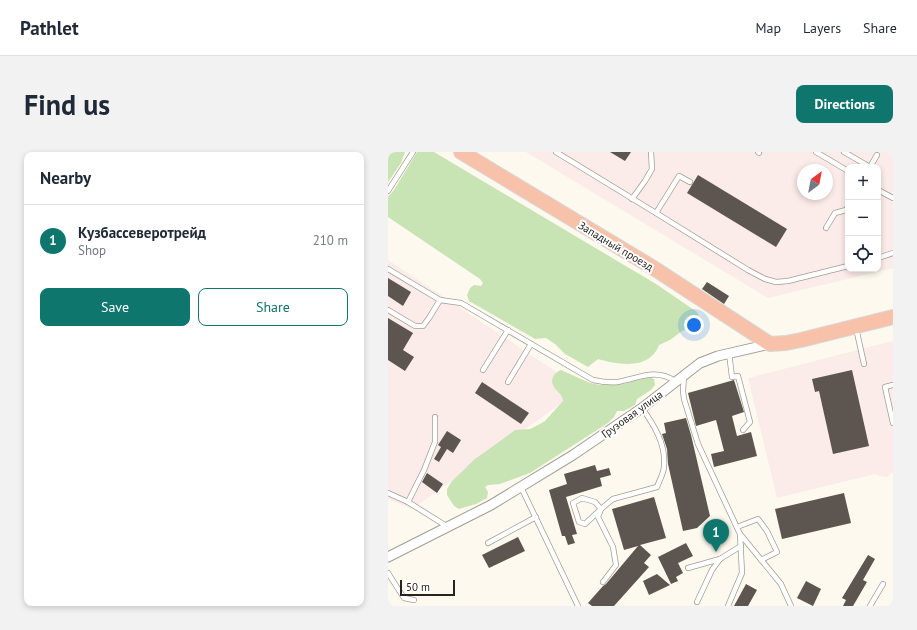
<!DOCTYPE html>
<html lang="en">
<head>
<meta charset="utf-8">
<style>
  :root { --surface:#fff; --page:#f2f2f3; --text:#1f2937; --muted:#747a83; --line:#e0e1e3; --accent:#0f766e }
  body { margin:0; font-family:"PT Sans",sans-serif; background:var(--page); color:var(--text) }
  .controls { position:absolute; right:12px; top:12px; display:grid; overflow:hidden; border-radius:8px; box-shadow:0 2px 6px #0003 }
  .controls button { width:36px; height:36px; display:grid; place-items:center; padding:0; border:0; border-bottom:1px solid var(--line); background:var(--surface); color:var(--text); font:20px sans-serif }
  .compass { position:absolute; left:409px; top:12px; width:36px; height:36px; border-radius:50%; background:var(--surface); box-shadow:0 2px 6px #0003; rotate:32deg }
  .scale { position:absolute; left:12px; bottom:10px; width:55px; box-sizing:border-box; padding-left:4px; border:2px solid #262420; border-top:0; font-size:11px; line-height:14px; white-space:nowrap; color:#262420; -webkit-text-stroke:3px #fff; paint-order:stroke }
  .you { position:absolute; left:306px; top:173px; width:14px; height:14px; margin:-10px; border:3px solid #fff; border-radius:50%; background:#1a73e8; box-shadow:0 0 0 6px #1a73e833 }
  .badge { display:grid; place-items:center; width:26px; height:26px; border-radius:50%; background:var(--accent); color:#fff; font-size:13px; font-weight:700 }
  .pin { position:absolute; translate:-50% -33px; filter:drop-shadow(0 1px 2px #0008) }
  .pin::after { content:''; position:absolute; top:21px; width:14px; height:12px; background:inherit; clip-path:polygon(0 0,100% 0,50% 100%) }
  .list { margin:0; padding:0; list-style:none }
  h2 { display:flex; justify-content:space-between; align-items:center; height:52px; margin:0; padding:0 16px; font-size:17px }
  h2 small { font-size:13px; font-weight:400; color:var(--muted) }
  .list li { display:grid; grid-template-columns:26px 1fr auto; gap:12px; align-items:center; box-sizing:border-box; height:72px; padding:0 16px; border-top:1px solid var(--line) }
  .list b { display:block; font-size:15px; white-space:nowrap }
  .list p { margin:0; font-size:13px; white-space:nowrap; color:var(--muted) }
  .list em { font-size:13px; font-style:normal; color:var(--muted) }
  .actions { display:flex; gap:8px; padding:12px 16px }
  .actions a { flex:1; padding:9px 0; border:1px solid var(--accent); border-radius:8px; text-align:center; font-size:14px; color:var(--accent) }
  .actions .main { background:var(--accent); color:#fff }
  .icon { flex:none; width:22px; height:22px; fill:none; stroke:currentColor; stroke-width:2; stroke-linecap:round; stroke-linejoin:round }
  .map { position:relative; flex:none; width:505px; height:454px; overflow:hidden; border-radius:8px }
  header { display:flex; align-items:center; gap:24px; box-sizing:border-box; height:56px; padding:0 20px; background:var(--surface); border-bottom:1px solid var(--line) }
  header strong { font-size:19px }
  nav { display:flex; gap:22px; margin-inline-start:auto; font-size:14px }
  .intro { display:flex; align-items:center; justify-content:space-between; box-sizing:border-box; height:96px; padding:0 24px }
  h1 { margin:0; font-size:28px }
  .button { padding:10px 18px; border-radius:8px; background:var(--accent); color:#fff; font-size:14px; font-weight:700 }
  main { display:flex; gap:24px; padding:0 24px }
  aside { flex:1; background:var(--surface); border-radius:8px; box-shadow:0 2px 6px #0003 }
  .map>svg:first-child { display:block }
</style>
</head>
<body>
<header>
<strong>Pathlet</strong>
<nav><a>Map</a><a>Layers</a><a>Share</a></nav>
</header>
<div class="intro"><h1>Find us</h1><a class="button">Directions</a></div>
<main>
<aside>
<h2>Nearby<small></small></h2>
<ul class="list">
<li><span class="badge">1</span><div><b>Кузбассеверотрейд</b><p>Shop</p></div><em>210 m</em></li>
</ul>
<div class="actions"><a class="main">Save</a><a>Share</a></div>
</aside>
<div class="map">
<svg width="505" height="454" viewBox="0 0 505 454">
  <rect width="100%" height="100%" fill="#fdf9ee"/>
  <!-- industrial -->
  <g fill="#fbebe9" fill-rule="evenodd">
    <path d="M138 0H505V116L380 146ZM460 15H490V117H460ZM415 18H439V42H415Z"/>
    <path d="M0 108 194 237 24 357 0 347Z"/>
    <path d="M505 189V320L499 325 492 324 487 322 389 346 360 226Z"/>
  </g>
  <!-- green -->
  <g fill="#c9e4b4">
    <path d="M0 0H17L13 11 0 30Z"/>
    <path d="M29 0H46L268 132 309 160 312 167 308 174 294 179 282 188 271 193C262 218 231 213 210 207L200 215 177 202 167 192 158 186 147 187 142 184 81 149 79 143 82 136 86 133 93 134 95 131 92 127 0 65V45L6 38Z"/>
    <path d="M173 218 202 231 212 233 236 232 262 225 266 227 267 233 263 238 249 247 247 253 236 259H229L226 265 220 271 142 321 112 332 100 333 97 335 100 340 99 346 88 352 71 357 66 354 59 343V337L64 329 87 307 104 295 127 278 142 277 152 272 157 269 175 249C174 241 168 240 165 233 162 227 167 220 173 218Z"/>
  </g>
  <!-- building -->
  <g fill="#5d554f">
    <path d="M222 0H243L237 9Z"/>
    <path d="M310 23 399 77 388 95 299 41Z"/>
    <path d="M0 126 23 140 15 154 0 144Z"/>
    <path d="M319 130 341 144 336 152 314 137Z"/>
    <path d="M0 166 25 181 15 198 26 205 17 219 0 208Z"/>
    <path d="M464 218 481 294 445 302 431 239 427 240 424 227Z"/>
    <path d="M346 228 356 260 344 264 349 284 363 280 369 304 326 315 323 302 336 299 328 268 308 274 300 241Z"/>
    <path d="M94 230 141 261 133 272 87 241Z"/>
    <path d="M298 266 303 283 322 364 309 376 295 379 280 312 279 297 274 282 278 281 276 271Z"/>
    <path d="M59 279 73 288 65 301 59 297 51 310 46 307 53 295 50 293Z"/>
    <path d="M207 313 209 319 221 316 223 323 212 326 214 334 178 345 189 382 184 383 187 391 180 393 177 384H174L161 338 179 332 176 322Z"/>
    <path d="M39 321 55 332 49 341 34 330Z"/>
    <path d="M456 341 463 371 394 387 387 357Z"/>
    <path d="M266 345 278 386 252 393 263 403 256 411 261 415 226 454H204L200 451 215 434 218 432 250 394 236 398 224 357Z"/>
    <path d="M130 385 137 399 101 416 94 403Z"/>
    <path d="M298 391 305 404 290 411 295 421 288 425 290 429 283 432 270 405Z"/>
    <path d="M480 403 487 407 475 428 479 430 465 454H455L458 448 454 446Z"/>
    <path d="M269 422 282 433 261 443 255 429Z"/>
    <path d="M418 429 433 437 425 454 409 446Z"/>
    <path d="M358 432 369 438 360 454H346Z"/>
  </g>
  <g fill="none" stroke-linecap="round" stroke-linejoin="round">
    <!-- lane casing -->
    <g stroke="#a19e94" stroke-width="6">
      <g id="lane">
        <path d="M168 0 268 61 291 24 302 30"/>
        <path d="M370 0 371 1"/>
        <path d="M428 0 460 19"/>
        <path d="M456 0 482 15 489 3"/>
        <path d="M490 38 505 46"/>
        <path d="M0 39 25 0"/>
        <path d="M244 47 257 29 264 17 263 0"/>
        <path d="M268 61 360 118 377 127 388 130 400 129 460 114"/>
        <path d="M438 76 447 61 458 58 460 55"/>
        <path d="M490 106 505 101"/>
        <path d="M0 117 52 148 73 151 205 228C214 230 222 231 230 230 251 226 268 216 287 229"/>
        <path d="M0 158 27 174H35L41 166 52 148"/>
        <path d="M468 176 476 212"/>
        <path d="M341 201 344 225 350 224 362 270 355 278"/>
        <path d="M95 218 120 178"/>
        <path d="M296 223 295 239 296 247 310 292 352 382 393 432 403 454"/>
        <path d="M120 230 143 192"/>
        <path d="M505 233 497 235 505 271"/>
        <path d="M133 335 190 454"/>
        <path d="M0 341 20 350 60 375"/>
        <path d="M194 346 207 350 213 357 197 372 191 370 185 351Z"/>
        <path d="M20 350 36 318 47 290V265"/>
        <path d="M349 375 370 367 379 379 389 400 373 408"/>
        <path d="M100 391 148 365"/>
        <path d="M300 416 332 407"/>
        <path d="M0 421 16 446 26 448"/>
        <path d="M215 430 228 413 225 395 210 365 213 357 225 347 269 335C271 329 276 321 276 314 278 292 266 273 254 256"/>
        <path d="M309 450 324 418 332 407 353 394"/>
        <path d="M340 454 354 421 352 382"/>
        <path d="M482 454 495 432"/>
      </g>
    </g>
    <!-- street casing -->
    <g stroke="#a19e94" stroke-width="11">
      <path id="street" d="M0 405 103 353 185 303 254 256 312 211 330 204 382 192"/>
    </g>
    <!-- primary casing -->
    <g stroke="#d8d8d7" stroke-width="16">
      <path id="primary" d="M73 0 264 115 382 192 398 191 413 188 505 165"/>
    </g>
    <!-- lane -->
    <use href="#lane" stroke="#fff" stroke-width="4.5"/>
    <!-- street -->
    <use href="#street" stroke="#fff" stroke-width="9"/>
    <!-- primary -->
    <use href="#primary" stroke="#f7c2a9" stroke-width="14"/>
  </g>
  <g text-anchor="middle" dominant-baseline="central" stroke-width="4" stroke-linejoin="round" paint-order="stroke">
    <!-- street labels -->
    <g font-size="11" fill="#262420" stroke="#fff">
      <text transform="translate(228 94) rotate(31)">Западный проезд</text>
      <text transform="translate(244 262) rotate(-36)">Грузовая улица</text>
    </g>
  </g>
</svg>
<div class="controls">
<button>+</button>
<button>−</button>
<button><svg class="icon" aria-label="locate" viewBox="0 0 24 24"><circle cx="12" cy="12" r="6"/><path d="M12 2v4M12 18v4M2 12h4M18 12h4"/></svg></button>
</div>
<svg class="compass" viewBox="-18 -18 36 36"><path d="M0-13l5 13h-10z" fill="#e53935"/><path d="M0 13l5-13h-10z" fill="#747a83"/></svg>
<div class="scale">50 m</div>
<div class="you"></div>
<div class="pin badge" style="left:328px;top:400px">1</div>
</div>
</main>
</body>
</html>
